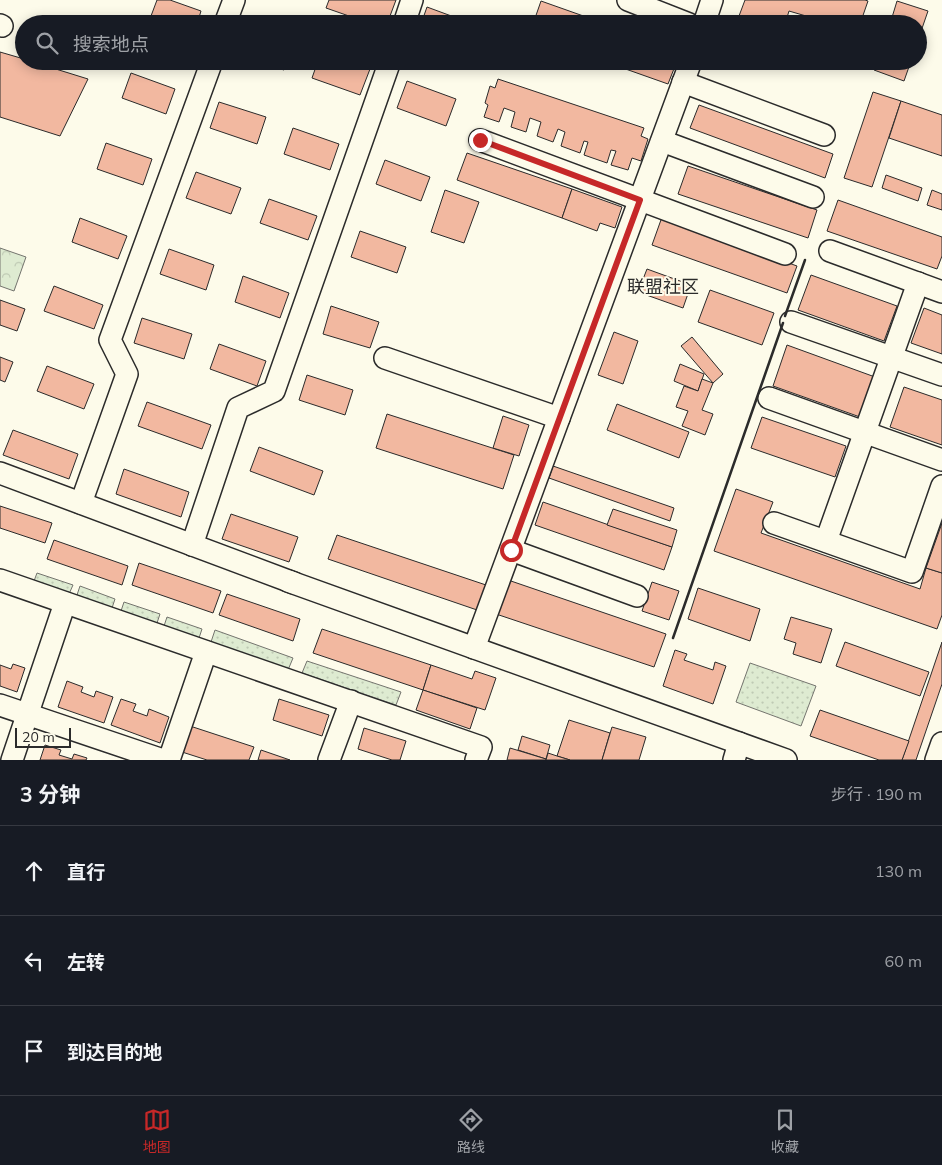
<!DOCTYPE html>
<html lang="zh">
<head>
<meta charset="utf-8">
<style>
  :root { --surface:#171b24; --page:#242831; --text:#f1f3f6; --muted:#9ea1a6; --line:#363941; --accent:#c62828 }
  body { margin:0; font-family:Mulish,"Noto Sans SC",sans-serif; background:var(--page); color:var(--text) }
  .scale { position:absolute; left:15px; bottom:12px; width:56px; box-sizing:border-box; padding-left:5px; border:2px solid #2b2b2b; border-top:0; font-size:14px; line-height:18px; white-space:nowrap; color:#2b2b2b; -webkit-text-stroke:4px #fdfbea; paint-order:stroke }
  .stop { position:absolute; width:15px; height:15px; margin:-11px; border:4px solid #c62828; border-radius:50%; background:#fff }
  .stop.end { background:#c62828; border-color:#fff; box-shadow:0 1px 5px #0008 }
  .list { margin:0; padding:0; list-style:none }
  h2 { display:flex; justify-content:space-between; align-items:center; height:65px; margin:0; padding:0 20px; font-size:21px }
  h2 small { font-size:16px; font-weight:400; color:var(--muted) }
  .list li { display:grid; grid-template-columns:32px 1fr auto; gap:15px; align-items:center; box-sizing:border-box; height:90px; padding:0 20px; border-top:1px solid var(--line) }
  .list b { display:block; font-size:19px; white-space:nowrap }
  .list em { font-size:16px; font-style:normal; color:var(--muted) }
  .icon { flex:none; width:28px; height:28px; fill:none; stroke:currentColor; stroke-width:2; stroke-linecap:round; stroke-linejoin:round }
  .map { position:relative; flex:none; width:942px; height:760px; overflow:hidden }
  .search { position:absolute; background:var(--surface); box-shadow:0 2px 12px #0003; left:15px; right:15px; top:15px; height:55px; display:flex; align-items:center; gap:12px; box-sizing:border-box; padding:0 18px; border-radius:28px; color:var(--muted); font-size:19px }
  .sheet { height:335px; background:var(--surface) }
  nav { display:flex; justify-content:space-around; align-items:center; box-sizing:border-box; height:70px; border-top:1px solid var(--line); background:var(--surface); font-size:14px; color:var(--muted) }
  nav a { display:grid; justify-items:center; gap:2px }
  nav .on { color:var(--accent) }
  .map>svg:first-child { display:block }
</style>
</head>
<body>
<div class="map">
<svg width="942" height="760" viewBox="0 0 942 760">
  <defs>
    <pattern id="grass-dots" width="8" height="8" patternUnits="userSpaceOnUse" patternTransform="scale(1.25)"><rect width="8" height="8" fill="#deebd1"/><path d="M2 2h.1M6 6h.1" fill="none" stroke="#bfcab4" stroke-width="1.8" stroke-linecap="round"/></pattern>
    <pattern id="forest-crowns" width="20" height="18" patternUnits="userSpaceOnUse" patternTransform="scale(1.25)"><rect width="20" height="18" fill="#deebd1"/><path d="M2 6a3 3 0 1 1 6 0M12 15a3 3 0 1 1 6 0" fill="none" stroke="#bfcab4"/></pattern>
  </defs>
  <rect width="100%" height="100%" fill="#fdfbea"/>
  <!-- grass -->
  <g fill="url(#grass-dots)" stroke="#74746e">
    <path d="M37 573 73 585 69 594 34 581Z"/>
    <path d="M80 586 115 599 112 608 77 595Z"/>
    <path d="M124 602 160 614 157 623 121 611Z"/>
    <path d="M167 617 202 629 199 638 164 626Z"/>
    <path d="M215 630 293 658 288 670 211 642Z"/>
    <path d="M307 661 401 692 396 705 302 673Z"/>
    <path d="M750 663 816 686 801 726 736 702Z"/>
  </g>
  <!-- forest -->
  <path fill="url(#forest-crowns)" stroke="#74746e" d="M0 248 26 257 14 291 0 286Z"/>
  <!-- building -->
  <g fill="#f2b8a0" stroke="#2b2b2b">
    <path d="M157 0H170L201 11 197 24H148Z"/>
    <path d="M329 0H396L387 24H372L326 8Z"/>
    <path d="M745 0H865L868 1 860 24H803L806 16 789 11 785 24H736Z"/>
    <path d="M541 1 606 24H533Z"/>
    <path d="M897 1 928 11 918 40V24H890Z"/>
    <path d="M427 7 473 24H421Z"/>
    <path d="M0 52 24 59V61H30L88 79 60 136 0 117Z"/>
    <path d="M254 61H287L284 70Z"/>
    <path d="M318 61H349L370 69 360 95 312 78Z"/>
    <path d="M603 61H677L668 84Z"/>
    <path d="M877 61H911L904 81 874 70Z"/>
    <path d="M131 73 175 89 166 114 122 98Z"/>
    <path d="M498 79 644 128 641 136 648 139 641 161 632 158 628 170 611 165 616 151 611 150 607 163 584 155 588 142 584 141 580 153 561 146 565 132 558 129 553 142 537 136 541 122 530 118 526 132 511 127 515 112 504 108 499 122 484 117 488 105 485 103 490 86 495 88Z"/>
    <path d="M407 81 456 99 446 126 397 108Z"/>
    <path d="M873 92 901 101 872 187 844 178Z"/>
    <path d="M901 101 942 115V156L889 138Z"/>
    <path d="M219 102 266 117 257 144 210 128Z"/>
    <path d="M699 105 833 154 825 178 690 128Z"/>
    <path d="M293 128 339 144 330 170 284 154Z"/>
    <path d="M106 143 152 159 143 185 97 169Z"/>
    <path d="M467 153 572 189 562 218 457 180Z"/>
    <path d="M385 160 430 177 421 201 376 184Z"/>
    <path d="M688 166 817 210 808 238 678 194Z"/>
    <path d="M196 172 241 188 231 214 186 198Z"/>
    <path d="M886 175 922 188 918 201 882 188Z"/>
    <path d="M572 189 622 207 615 228 600 223 597 231 562 218Z"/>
    <path d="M445 190 479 202 464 243 431 232Z"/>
    <path d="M932 190 942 194V210L927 205Z"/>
    <path d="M269 199 317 216 308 240 260 223Z"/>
    <path d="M838 200 942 237V256L937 269 827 231Z"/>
    <path d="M662 217 797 266 787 293 652 245Z"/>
    <path d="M80 218 127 236 118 259 72 242Z"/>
    <path d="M360 231 406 247 397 273 351 257Z"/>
    <path d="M169 249 214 265 206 290 160 274Z"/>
    <path d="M647 269 691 285 683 308 638 292Z"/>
    <path d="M811 275 897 306 884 341 798 310Z"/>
    <path d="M243 276 289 293 280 318 235 302Z"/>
    <path d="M54 286 103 305 94 329 44 311Z"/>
    <path d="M710 290 774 313 762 345 698 322Z"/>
    <path d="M0 300 25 309 17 331 0 325Z"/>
    <path d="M331 306 379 322 370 348 323 334Z"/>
    <path d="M924 308 942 315V354L911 343Z"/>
    <path d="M142 318 192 334 184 359 134 343Z"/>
    <path d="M614 332 638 341 623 384 598 375Z"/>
    <path d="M692 337 723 374 713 383 681 346Z"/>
    <path d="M219 344 266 361 257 386 210 369Z"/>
    <path d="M787 345 875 377 860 417 773 386Z"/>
    <path d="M0 357 13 362 5 382 0 380Z"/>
    <path d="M680 364 704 374 698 391 674 381Z"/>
    <path d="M47 366 94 384 84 409 37 391Z"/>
    <path d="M307 375 353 390 345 415 299 400Z"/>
    <path d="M702 379 713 383 702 410 713 414 705 435 682 426 688 411 676 407 684 386 698 391Z"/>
    <path d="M904 387 942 400V445L890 427Z"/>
    <path d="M147 402 211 425 202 449 138 426Z"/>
    <path d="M617 404 689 432 679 458 607 430Z"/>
    <path d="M387 414 514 455 503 489 376 448Z"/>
    <path d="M503 416 529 425 519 456 493 448Z"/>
    <path d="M762 417 846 446 835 477 751 448Z"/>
    <path d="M13 430 78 454 69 479 3 455Z"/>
    <path d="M259 447 323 471 314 495 250 471Z"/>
    <path d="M553 466 674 508 670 521 549 478Z"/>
    <path d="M124 469 189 492 181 517 116 494Z"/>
    <path d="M736 489 773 502 761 533 920 589 926 568 942 573V615L937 629 714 551Z"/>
    <path d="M543 502 672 547 664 570 535 525Z"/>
    <path d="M0 506 52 523 45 543 0 528Z"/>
    <path d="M613 509 677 530 672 547 607 525Z"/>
    <path d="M231 514 298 537 289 562 222 539Z"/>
    <path d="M942 523V573L926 568Z"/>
    <path d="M337 535 489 586 480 611 328 559Z"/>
    <path d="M54 540 128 566 122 585 47 559Z"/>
    <path d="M139 563 221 591 213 613 132 585Z"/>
    <path d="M508 580 666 634 654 667 496 614Z"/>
    <path d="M652 582 679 591 669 620 642 611Z"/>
    <path d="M698 588 760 609 750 641 688 619Z"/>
    <path d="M227 594 300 619 293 641 219 615Z"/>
    <path d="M791 617 832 629 821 663 793 654 796 643 784 639Z"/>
    <path d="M322 629 431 665 423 690 313 653Z"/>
    <path d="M845 642 929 672 920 696 836 666Z"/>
    <path d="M942 642V684L916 760H902Z"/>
    <path d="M675 650 687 654 684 660 713 670 715 662 726 666 713 704 663 686Z"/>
    <path d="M13 664 25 668 17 692 0 686V665L11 669Z"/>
    <path d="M431 665 472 679 475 671 496 678 485 710 423 690Z"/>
    <path d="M67 681 83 687 81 692 94 697 96 691 113 697 104 723 58 707Z"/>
    <path d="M423 690 477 708 470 729 416 710Z"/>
    <path d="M121 699 136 704 133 711 147 716 149 709 169 717 160 743 111 725Z"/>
    <path d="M279 699 329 715 322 736 273 720Z"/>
    <path d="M820 710 909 741 902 760H879L810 736Z"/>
    <path d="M569 720 610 733 602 760H570L557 756Z"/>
    <path d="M190 726 254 747 249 760H207L182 752Z"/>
    <path d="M612 727 646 737 639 760H602Z"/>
    <path d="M364 728 406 741 400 760H392L358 749Z"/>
    <path d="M522 736 550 745 546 759 518 750Z"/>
    <path d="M45 745 61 750 59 755 72 759 74 754 87 758 86 760H40Z"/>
    <path d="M510 748 546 759V760H507Z"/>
    <path d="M261 750 290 760H258Z"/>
    <path d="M548 753 557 756 570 760H546Z"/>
  </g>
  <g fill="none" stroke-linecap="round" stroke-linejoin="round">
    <!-- minor casing -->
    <g stroke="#2b2b2b" stroke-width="24">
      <g id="minor">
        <path d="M628 0 689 24"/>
        <path d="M225 24 234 0"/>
        <path d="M404 24 412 0"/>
        <path d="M704 24 712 0"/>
        <path d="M0 25 2 26"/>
        <path d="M683 82 824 135"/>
        <path d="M480 140 785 254"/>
        <path d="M662 141 813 197"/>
        <path d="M830 251 942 292"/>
        <path d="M791 322 942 375"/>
        <path d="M385 358 559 418"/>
        <path d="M769 398 942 460"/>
        <path d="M0 473 294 583"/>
        <path d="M81 503 127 374 110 340 212 61"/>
        <path d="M774 523 912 572 942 486"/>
        <path d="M826 541 918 283"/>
        <path d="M192 545 238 408 274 391 390 61"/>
        <path d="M511 550 637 596"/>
        <path d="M0 580 481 747 476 760"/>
        <path d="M288 581 786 760"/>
        <path d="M474 648 691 61"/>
        <path d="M0 705 163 760"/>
        <path d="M12 760 65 603"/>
        <path d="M169 760 206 652"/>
        <path d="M329 760 351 701"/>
        <path d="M734 760 739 743"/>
        <path d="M936 760 942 743"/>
      </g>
    </g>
    <!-- minor -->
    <use href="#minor" stroke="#fdfbea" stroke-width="21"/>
    <!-- wall -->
    <g stroke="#2b2b2b" stroke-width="2.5">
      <path d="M785 316 805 260"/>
      <path d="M673 638 783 323"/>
    </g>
  </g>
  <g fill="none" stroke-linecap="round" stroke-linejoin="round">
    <!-- route -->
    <path stroke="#c62828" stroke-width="6" d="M480 140 640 200 511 550"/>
  </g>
  <g text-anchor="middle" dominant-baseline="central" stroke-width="4" stroke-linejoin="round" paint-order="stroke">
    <!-- quarter labels -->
    <g font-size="18" fill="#2b2b2b" stroke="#fdfbea">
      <text x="663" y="286">联盟社区</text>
    </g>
  </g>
</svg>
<div class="scale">20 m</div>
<div class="stop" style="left:511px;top:550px"></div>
<div class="stop end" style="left:480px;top:140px"></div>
<div class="search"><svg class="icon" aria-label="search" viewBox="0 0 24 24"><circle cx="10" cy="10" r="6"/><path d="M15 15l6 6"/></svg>搜索地点</div>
</div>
<section class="sheet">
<h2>3 分钟<small>步行 · 190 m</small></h2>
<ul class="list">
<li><svg class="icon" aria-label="ahead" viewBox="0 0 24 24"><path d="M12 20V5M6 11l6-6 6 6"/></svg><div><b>直行</b></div><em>130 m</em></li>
<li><svg class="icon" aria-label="left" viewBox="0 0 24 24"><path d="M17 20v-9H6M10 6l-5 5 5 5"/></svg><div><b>左转</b></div><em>60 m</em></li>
<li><svg class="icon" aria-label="arrive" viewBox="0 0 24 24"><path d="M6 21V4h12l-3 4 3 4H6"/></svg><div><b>到达目的地</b></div></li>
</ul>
</section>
<nav>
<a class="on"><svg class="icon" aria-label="map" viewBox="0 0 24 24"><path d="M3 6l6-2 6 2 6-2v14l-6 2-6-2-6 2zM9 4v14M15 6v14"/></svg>地图</a>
<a><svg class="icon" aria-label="directions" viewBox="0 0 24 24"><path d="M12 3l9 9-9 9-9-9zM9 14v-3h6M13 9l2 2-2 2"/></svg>路线</a>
<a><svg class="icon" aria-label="saved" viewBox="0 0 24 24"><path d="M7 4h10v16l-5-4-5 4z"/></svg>收藏</a>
</nav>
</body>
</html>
